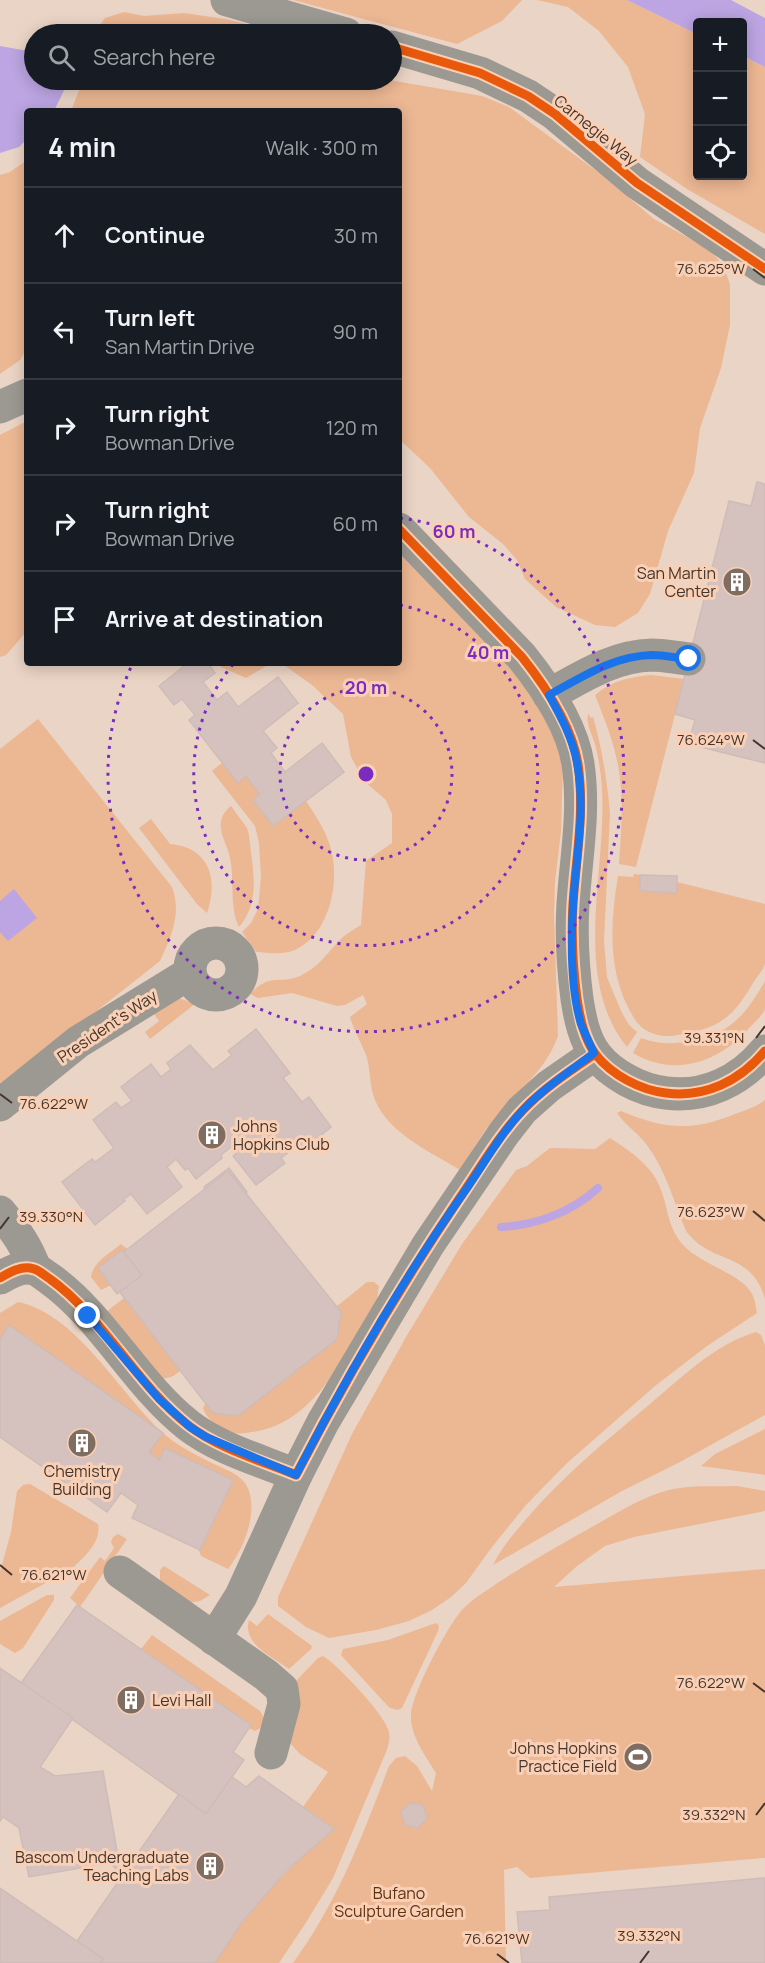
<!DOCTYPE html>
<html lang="en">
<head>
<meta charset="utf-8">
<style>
  :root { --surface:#171b24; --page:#242831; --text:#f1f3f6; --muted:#9ea1a6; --line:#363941 }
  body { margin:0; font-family:Manrope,sans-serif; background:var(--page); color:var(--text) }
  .controls { position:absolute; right:18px; top:18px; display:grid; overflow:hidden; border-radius:6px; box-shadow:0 3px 15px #0003 }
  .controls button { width:54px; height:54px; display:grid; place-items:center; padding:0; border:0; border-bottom:2px solid var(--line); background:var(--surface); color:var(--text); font:30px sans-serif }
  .stop { position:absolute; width:18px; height:18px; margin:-14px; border:4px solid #1a73e8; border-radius:50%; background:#fff }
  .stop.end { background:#1a73e8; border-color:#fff; box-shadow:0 2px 6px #0008 }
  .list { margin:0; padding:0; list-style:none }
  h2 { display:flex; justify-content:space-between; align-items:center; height:78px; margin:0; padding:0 24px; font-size:26px }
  h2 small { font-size:20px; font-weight:400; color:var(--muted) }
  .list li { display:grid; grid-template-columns:39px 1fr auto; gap:18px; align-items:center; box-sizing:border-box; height:96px; padding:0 24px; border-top:2px solid var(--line) }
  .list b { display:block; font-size:22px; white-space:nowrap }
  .list p { margin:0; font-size:20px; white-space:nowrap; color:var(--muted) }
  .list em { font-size:20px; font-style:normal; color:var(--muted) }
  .icon { flex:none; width:33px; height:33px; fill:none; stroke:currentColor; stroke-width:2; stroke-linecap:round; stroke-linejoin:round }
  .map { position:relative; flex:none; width:765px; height:1963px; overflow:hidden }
  .search { position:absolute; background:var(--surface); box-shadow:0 3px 15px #0003; left:24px; top:24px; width:378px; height:66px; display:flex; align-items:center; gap:15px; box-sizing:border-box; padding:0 21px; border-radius:33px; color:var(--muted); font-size:22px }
  .panel { position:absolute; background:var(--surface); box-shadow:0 3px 15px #0003; left:24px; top:108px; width:378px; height:558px; border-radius:6px }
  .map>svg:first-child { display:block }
</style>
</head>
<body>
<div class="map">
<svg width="765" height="1963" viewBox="0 0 765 1963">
  <rect width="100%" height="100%" fill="#ead4c5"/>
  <!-- green -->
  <g fill="#ecb793">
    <path d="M293 0H522L502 21 457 44Z"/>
    <path d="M537 0H627L697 34 698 176H742L743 56 765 67V234L687 189 640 157 645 114 628 67 599 31 568 7Z"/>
    <path d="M124 12 144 16 184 13 225 19 287 34H93L105 18Z"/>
    <path d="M83 80H389L482 96 509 107 606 178 654 219 709 249 723 265 730 284V325L721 368 700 428 694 473 668 531 650 594 638 613 615 627 595 625 556 607 525 579 517 560 503 544 469 517 430 468 399 439V111H71Z"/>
    <path d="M27 160V349L20 360 0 374V175L10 172Z"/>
    <path d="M27 421V631L6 655 0 657V435Z"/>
    <path d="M399 553 505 658 541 712 556 742 563 768 561 831 555 882 554 914 558 1036C546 1070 519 1090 497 1116 482 1132 472 1152 460 1170 431 1152 389 1134 375 1100 369 1086 371 1069 366 1055 361 1042 354 1031 350 1017L367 1004 363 995 345 1005 337 1006 292 993 258 998 250 994C271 972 279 985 300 976 317 968 326 955 338 942 344 935 353 930 361 925L366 861 392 843V814L386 800 365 782 351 757 343 714 312 685 281 663H399Z"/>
    <path d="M219 663H271L246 678 221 667Z"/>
    <path d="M651 675 684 679 636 867 619 864C621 833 624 801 619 771 615 745 605 720 595 695 611 681 630 677 651 675Z"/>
    <path d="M588 714 591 718 593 717C602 748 607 780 610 813L604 941 607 977 621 1011 629 1025 637 1032 627 1047C571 978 607 871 602 789 601 774 599 759 595 744 592 734 586 725 588 714Z"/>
    <path d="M38 719 172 887C182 914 171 937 160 961L0 1087V749Z"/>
    <path d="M222 763 237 782 246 776 260 794 253 800 273 826 306 801C318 819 330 837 333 859 338 890 327 934 297 949 286 955 268 953 256 952L242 932 251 923 258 909 261 877 259 843 255 826 212 771Z"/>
    <path d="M231 806 247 828 249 835C252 868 262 900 239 927 229 906 235 880 230 858 228 846 219 834 221 822 222 815 225 811 231 806Z"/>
    <path d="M151 819 170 844C209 847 219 879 207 913L197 904 139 828Z"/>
    <path d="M634 874 640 875V891L676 893 677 882 765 904C765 917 765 953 765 964 763 970 757 977 753 983 732 1019 719 1028 678 1035 660 1038 644 1034 634 1018 607 975 610 924 618 876L633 877Z"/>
    <path d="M765 981C765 989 765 1001 765 1009 763 1015 755 1022 750 1027 720 1062 675 1078 633 1053L641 1038C657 1044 671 1044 687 1042 729 1035 745 1016 765 981Z"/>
    <path d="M179 998 195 1004 150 1039 145 1032 159 1021 154 1014Z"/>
    <path d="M765 1100V1299C751 1250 712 1266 686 1231 674 1202 666 1171 647 1145 638 1133 625 1125 617 1113L621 1111C664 1129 691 1132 735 1114 746 1110 756 1107 765 1100Z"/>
    <path d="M610 1138C630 1151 653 1166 661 1190 669 1211 667 1226 683 1245 700 1264 745 1275 753 1296 755 1301 756 1308 757 1313L707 1346 655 1386 566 1464 526 1505 492 1547 466 1583 451 1597 432 1610 409 1621 376 1630 329 1638 306 1627 278 1606V1597L352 1434 406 1337 462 1244 516 1170 527 1166 550 1148 595 1149Z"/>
    <path d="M121 1244 127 1249 124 1252 122 1250 98 1268 111 1285 101 1290 91 1277C93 1262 109 1254 121 1244Z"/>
    <path d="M367 1282H374L379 1286 377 1299C348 1349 317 1424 252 1432 245 1433 237 1435 229 1432 218 1427 207 1420 203 1408L205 1404 213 1413 238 1416 337 1339 336 1307Z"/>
    <path d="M124 1298 180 1371C174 1376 169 1379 161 1378L106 1312Z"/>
    <path d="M18 1302C77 1314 120 1394 163 1433 176 1445 194 1454 210 1462 221 1468 237 1472 245 1483 261 1507 244 1549 228 1569L201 1556 165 1449 160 1460 149 1452 163 1433 9 1326 0 1339V1313Z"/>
    <path d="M756 1332 761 1335 765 1345V1415L680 1462 622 1491 493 1565C501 1548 515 1532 528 1517 564 1475 607 1440 650 1404 681 1378 715 1344 756 1332Z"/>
    <path d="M765 1429V1475L701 1466 715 1454Z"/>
    <path d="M30 1484 98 1524C102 1541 84 1558 71 1569L0 1608V1572L11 1532 17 1491 23 1485Z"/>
    <path d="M737 1486 765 1491V1511L634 1537 605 1546 577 1566 554 1587 765 1569V1858L530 1878 517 1867 504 1870 506 1963H293C337 1903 363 1835 389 1766L396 1758 405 1756 417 1766 432 1791 436 1773C426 1756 410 1736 411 1715 411 1696 448 1624 463 1609 472 1599 485 1592 496 1584 526 1564 558 1546 590 1528 612 1516 635 1501 659 1493 683 1484 712 1487 737 1486Z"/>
    <path d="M118 1534 127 1539 80 1607 70 1598 100 1557 105 1561 114 1548 111 1542 113 1537Z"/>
    <path d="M164 1566 210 1595 200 1601 188 1603 160 1582V1570Z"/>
    <path d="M47 1595H54V1600L23 1648 15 1653 0 1644V1621Z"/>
    <path d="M268 1614 312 1646 311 1649 289 1669C273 1657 242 1644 249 1620L257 1626Z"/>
    <path d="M436 1623 439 1626 438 1631 402 1708 398 1710 390 1708 385 1703 341 1655 343 1649 388 1640Z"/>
    <path d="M152 1635 260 1711 264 1718 262 1727 255 1731 249 1728 251 1725 141 1649Z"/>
    <path d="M323 1656C338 1665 383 1713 388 1729 391 1737 389 1744 386 1752L333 1878 307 1921 279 1963H215C241 1919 275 1882 312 1847L303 1807 328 1772 300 1754 290 1743 295 1682 318 1658Z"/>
  </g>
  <!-- water -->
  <g fill="#bca5e2">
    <path d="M627 0H731L765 18V67L743 56 742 22H698L697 34Z"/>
    <path d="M0 46 34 52V80H69L54 111H27V139L19 147 0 153Z"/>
    <path d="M14 889 37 918 8 941 0 932V901Z"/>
  </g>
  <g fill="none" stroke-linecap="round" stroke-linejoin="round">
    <!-- stream -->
    <path stroke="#bca5e2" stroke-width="8" d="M501 1227C537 1225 572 1212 598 1188"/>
  </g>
  <!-- building -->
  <g fill="#d5c2be" stroke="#cebcb8" stroke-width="1.5">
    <path d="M757 482 765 484V763L688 744 695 720 675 714 729 501 751 506Z"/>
    <path d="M188 663H208L215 673 203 682 217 700 227 692 238 707 278 677 298 703 263 731 277 748 271 753 285 772 322 743 344 772 273 826 253 800 260 794 246 776 238 783 189 720 195 715 182 699 174 705 159 686Z"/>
    <path d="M640 875 677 876V893L640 891Z"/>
    <path d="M256 1029 290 1073 283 1078 302 1102 309 1097 331 1127 304 1149 300 1144 281 1158 285 1163 256 1185 233 1156 236 1154 231 1147 221 1155 222 1158 196 1179 188 1168 185 1170 176 1159 167 1167 182 1187 147 1214 131 1194 123 1200 125 1201 95 1225 62 1182 92 1159 95 1162 114 1148 93 1120 116 1102 121 1108 132 1101 121 1087 151 1064 161 1077 171 1069 167 1063 190 1045 213 1070 232 1055 228 1051Z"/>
    <path d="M229 1168 247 1192 223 1211 204 1187Z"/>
    <path d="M228 1171 341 1312 337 1339 238 1416 213 1413 102 1269Z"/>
    <path d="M122 1250 142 1275 117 1294 98 1268Z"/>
    <path d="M9 1325 163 1433 149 1452 160 1460 165 1448 233 1480 200 1550 132 1518 138 1505 121 1493 107 1512 0 1437V1339Z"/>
    <path d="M77 1605 251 1725 233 1752 244 1760 206 1814 21 1683Z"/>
    <path d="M0 1668 73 1718 40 1767 55 1776 103 1771 117 1851 132 1861 123 1874 109 1863 29 1877 19 1828 3 1817 0 1821Z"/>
    <path d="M259 1776 334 1829 286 1871 242 1922 215 1963H101L103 1959 77 1941 179 1794 206 1814 232 1777 246 1787Z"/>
    <path d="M410 1803 423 1805 427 1818 418 1828 405 1825 401 1812Z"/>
    <path d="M765 1878V1963H522L517 1912 550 1910 549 1897Z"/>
    <path d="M0 1888 103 1959 101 1963H0Z"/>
  </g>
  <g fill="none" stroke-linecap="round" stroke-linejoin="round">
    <!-- minor -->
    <g stroke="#9c9992" stroke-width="33">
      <path d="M227 0 346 34"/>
      <path d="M392 47 480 73 528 96 555 114 637 183 765 269"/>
      <path d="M0 407 27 395"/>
      <path d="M399 529 522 657C546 687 572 725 578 764 585 812 576 857 573 904 571 936 573 968 577 999 580 1018 584 1039 596 1055 612 1075 640 1090 666 1093 705 1098 740 1081 765 1051"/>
      <path d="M549 695C582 677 613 656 652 655 664 655 677 658 689 659"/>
      <circle cx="216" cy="969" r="26"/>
      <path d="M0 1105 78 1042 190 973"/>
      <path d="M0 1212C15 1230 27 1246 35 1269"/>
      <path d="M0 1278C10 1272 22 1265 34 1269 39 1270 45 1276 50 1279 103 1317 136 1384 188 1425 217 1448 262 1461 296 1475"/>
      <path d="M120 1572 266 1675 282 1689 284 1704 271 1753"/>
      <path d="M214 1639 241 1596 296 1475 323 1422 428 1245 504 1133 522 1110 549 1086 595 1054"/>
    </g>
    <!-- cycleway casing -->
    <g stroke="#f9d0b6" stroke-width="13">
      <g id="cycleway">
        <path d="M392 47 480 73 528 96 555 114 637 183 765 269"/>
        <path d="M399 529 522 657C546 687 572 725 578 764 585 812 576 857 573 904 571 936 573 968 577 999 580 1018 584 1039 596 1055 612 1075 640 1090 666 1093 705 1098 740 1081 765 1051"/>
        <path d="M0 1278C10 1272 22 1265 34 1269 39 1270 45 1276 50 1279 103 1317 136 1384 188 1425 217 1448 262 1461 296 1475 345 1380 399 1288 459 1199 479 1170 498 1136 523 1110 544 1088 570 1071 595 1054"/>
      </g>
    </g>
    <!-- cycleway -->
    <use href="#cycleway" stroke="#e8590c" stroke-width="9"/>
  </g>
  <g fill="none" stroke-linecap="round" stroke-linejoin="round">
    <!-- route -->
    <path stroke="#1a73e8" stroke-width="8" d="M88 1316 159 1399 190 1427 206 1437 296 1475C347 1376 403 1279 467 1188 485 1162 501 1133 523 1110 544 1088 570 1071 594 1053 590 1044 585 1034 581 1024 571 991 571 940 573 905 576 857 586 811 577 763 573 739 561 717 549 695 582 677 613 656 652 655 664 655 677 658 689 659"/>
  </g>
  <!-- ticks -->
  <path fill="none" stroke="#45352b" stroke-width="2" d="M753 269 765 278M753 740 765 749M756 1038 765 1026M0 1094 12 1103M753 1211 765 1221M0 1229 9 1217M0 1565 12 1575M753 1683 765 1692M756 1815 765 1803M497 1954 509 1963M640 1963 649 1951"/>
  <!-- distance rings -->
  <g fill="none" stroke="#7b2cbf" stroke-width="3" stroke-dasharray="3 6">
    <circle cx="366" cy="774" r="86"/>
    <path d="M400 605A172 172 0 1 1 234 663"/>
    <path d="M400 518A258 258 0 1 1 132 665"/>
  </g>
  <!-- icons -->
  <defs>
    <g id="building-disc" transform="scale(1.5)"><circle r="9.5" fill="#7f6d61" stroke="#f9d0b6"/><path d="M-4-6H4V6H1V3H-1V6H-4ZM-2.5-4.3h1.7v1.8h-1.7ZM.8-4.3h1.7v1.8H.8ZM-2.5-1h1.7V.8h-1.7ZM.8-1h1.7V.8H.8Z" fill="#fff"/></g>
    <g id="stadium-disc" transform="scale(1.5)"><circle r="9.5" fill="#7f6d61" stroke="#f9d0b6"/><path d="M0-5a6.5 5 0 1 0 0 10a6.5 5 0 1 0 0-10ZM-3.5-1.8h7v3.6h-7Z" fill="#fff"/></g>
  </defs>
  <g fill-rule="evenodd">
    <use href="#building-disc" x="737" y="582"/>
    <use href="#building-disc" x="212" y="1135"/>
    <use href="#building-disc" x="82" y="1443"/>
    <use href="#building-disc" x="131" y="1700"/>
    <use href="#stadium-disc" x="638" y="1757"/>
    <use href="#building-disc" x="210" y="1866"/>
  </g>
  <g text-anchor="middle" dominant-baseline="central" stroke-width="6" stroke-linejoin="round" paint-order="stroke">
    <!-- street labels -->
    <g font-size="16" fill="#45352b" stroke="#f9d0b6">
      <text transform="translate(596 130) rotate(39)">Carnegie Way</text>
      <text transform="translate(107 1026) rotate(-34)">President's Way</text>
    </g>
    <!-- poi labels -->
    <g font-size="16" fill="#45352b" stroke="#f9d0b6" text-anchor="end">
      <text x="716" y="573">San Martin<tspan x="716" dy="18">Center</tspan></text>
      <text x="233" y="1126" text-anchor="start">Johns<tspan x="233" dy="18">Hopkins Club</tspan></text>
      <text x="82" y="1471" text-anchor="middle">Chemistry<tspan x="82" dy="18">Building</tspan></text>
      <text x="152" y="1700" text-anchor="start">Levi Hall</text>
      <text x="617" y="1748">Johns Hopkins<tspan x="617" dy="18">Practice Field</tspan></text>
      <text x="189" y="1857">Bascom Undergraduate<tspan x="189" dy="18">Teaching Labs</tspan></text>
    </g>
    <!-- park labels -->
    <g font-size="16" fill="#5f320f" stroke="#f9d0b6">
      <text x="399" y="1893">Bufano<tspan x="399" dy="18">Sculpture Garden</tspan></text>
    </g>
  </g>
  <g font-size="15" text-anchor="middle" fill="#45352b" stroke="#f9d0b6" stroke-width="6" stroke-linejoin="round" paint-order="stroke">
    <text x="711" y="274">76.625°W</text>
    <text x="711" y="745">76.624°W</text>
    <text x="714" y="1043">39.331°N</text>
    <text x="54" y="1109">76.622°W</text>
    <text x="711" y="1217">76.623°W</text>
    <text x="51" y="1222">39.330°N</text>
    <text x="54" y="1580">76.621°W</text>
    <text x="711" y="1688">76.622°W</text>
    <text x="714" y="1820">39.332°N</text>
    <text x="649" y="1941">39.332°N</text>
    <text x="497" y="1944">76.621°W</text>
  </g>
  <circle cx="366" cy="774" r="9" fill="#7b2cbf" stroke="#f9d0b6" stroke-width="3"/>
  <g font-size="18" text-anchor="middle" font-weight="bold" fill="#7b2cbf" stroke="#f9d0b6" stroke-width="6" stroke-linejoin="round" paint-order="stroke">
    <text x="454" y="538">60 m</text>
    <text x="488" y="659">40 m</text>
    <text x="366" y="694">20 m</text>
  </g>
</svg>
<div class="controls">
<button>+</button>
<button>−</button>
<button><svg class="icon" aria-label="locate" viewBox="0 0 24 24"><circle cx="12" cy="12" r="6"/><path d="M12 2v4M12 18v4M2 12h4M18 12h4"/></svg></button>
</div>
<div class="stop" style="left:689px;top:659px"></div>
<div class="stop end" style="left:88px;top:1316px"></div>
<div class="search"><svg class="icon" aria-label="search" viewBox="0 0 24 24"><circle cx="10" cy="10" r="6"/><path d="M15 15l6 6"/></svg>Search here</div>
<section class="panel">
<h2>4 min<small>Walk · 300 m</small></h2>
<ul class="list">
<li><svg class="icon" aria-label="ahead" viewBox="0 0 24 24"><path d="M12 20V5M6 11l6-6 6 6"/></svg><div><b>Continue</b></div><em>30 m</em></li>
<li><svg class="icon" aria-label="left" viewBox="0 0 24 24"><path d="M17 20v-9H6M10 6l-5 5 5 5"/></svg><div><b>Turn left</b><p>San Martin Drive</p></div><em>90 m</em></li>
<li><svg class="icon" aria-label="right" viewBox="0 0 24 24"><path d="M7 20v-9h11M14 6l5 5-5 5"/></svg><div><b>Turn right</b><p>Bowman Drive</p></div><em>120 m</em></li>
<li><svg class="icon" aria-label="right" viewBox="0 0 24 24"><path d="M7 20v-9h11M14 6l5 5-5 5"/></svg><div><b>Turn right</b><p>Bowman Drive</p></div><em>60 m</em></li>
<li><svg class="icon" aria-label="arrive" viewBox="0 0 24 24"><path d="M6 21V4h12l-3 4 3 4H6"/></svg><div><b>Arrive at destination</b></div></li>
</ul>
</section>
</div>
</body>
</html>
